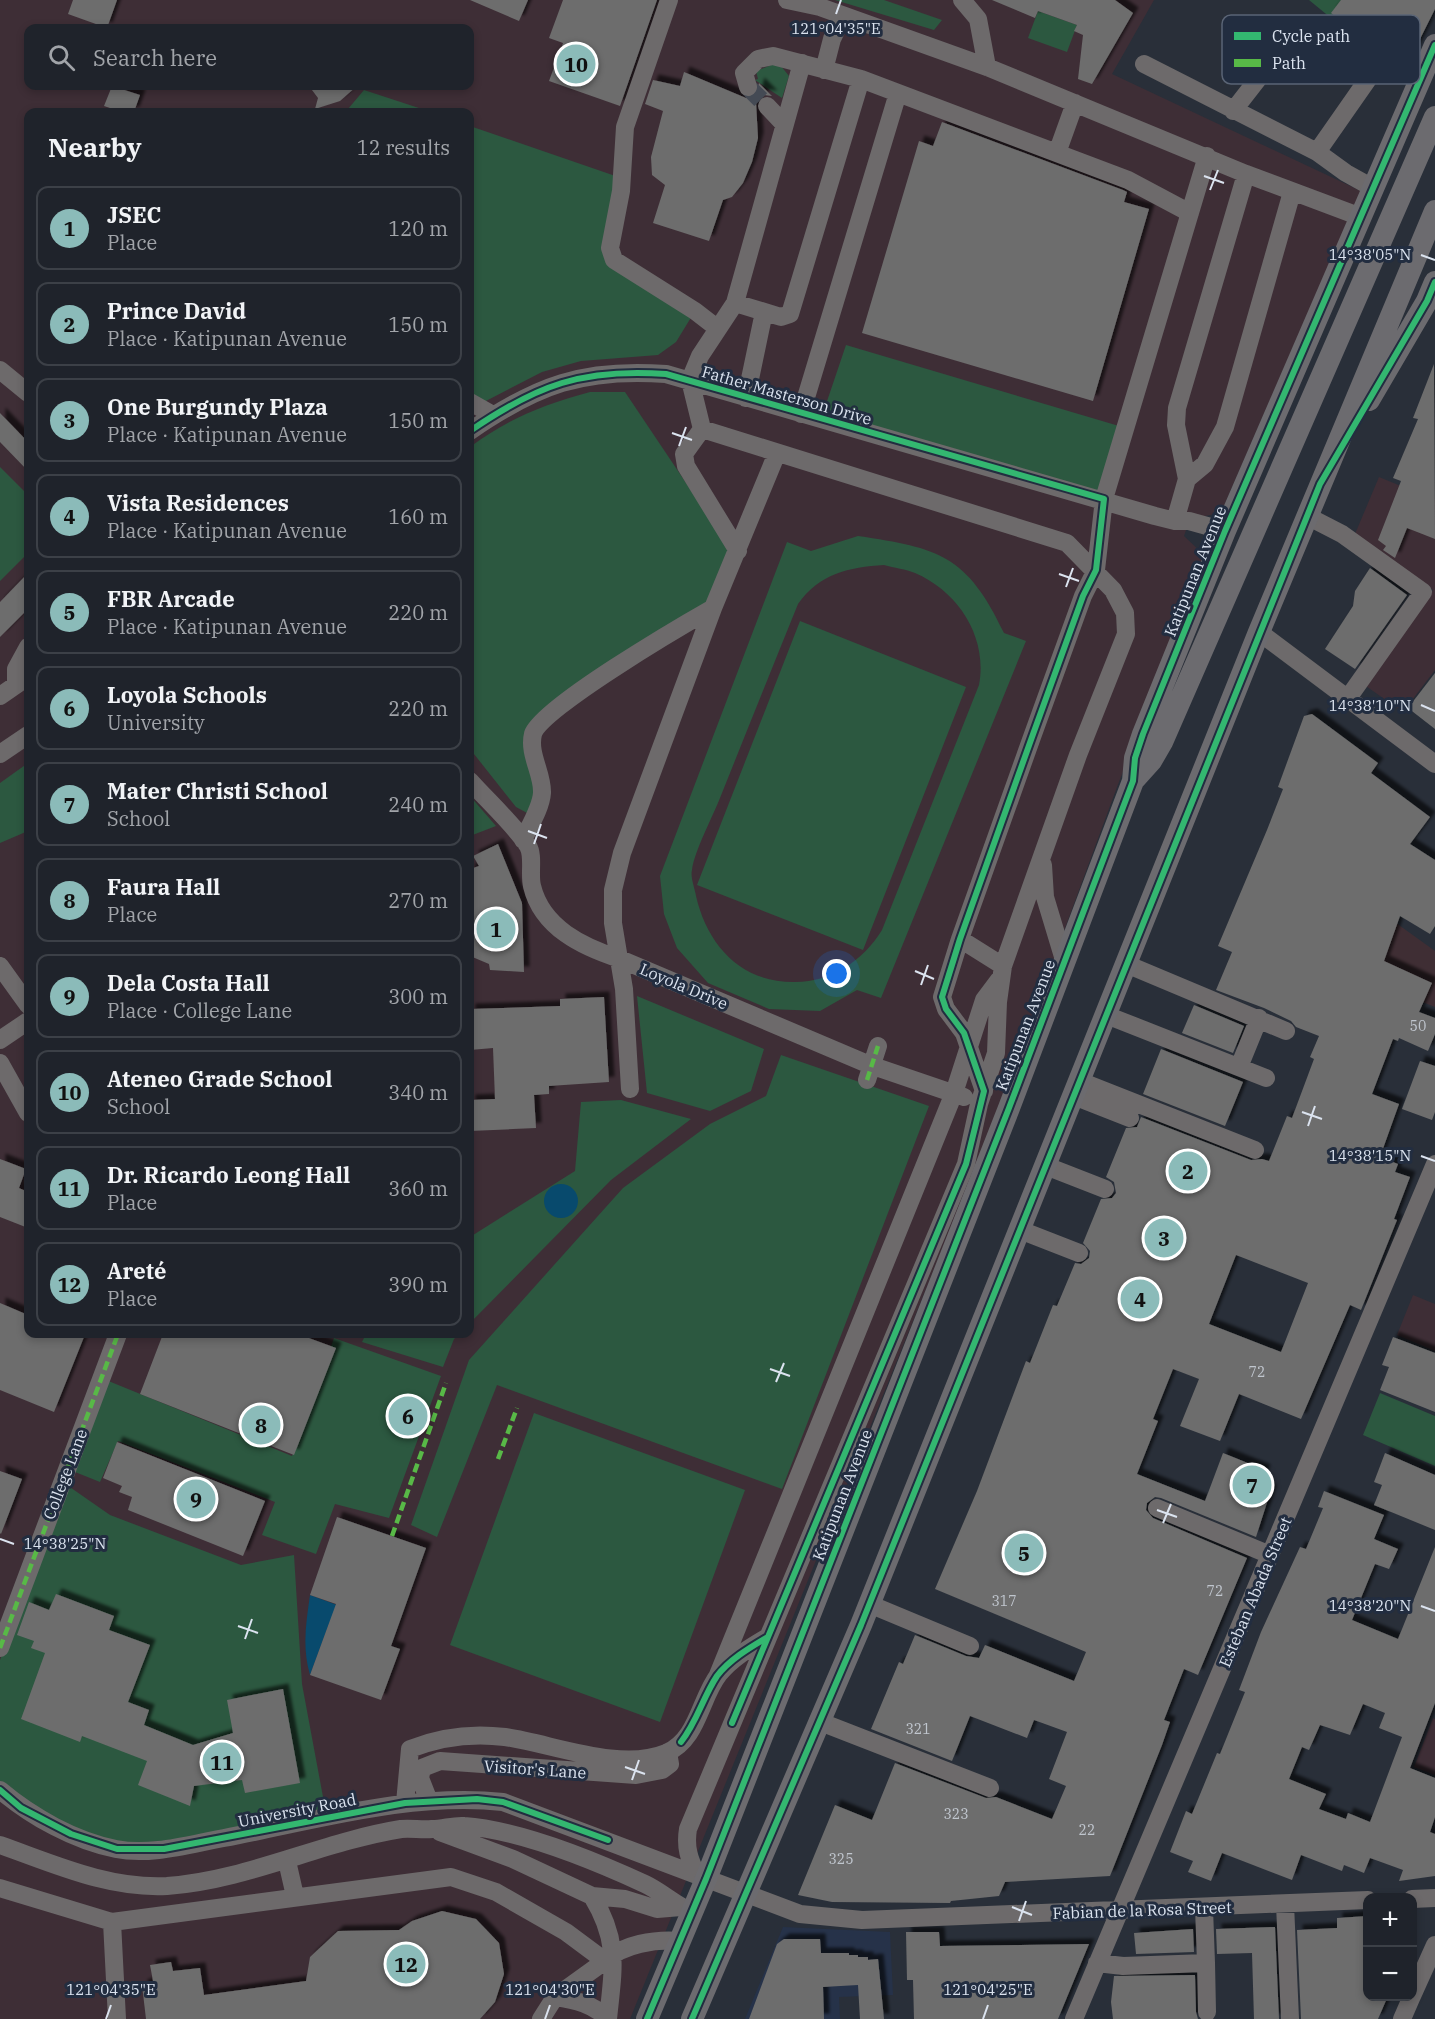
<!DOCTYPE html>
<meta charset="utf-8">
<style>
body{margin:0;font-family:"IBM Plex Serif",serif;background:#2c2f37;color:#f1f3f6}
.controls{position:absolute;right:18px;bottom:18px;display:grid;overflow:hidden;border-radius:12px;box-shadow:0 3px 9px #0003}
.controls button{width:54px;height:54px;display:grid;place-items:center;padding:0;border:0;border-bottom:2px solid #3c4047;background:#1f232b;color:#f1f3f6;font:30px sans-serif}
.you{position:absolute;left:837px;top:974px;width:21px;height:21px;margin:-15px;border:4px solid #fff;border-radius:50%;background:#1a73e8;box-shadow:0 0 0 9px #1a73e833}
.badge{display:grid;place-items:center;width:39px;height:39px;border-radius:50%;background:#8bbbb9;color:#111;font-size:20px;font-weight:700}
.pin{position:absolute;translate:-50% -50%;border:3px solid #fff;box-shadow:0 2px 6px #0006}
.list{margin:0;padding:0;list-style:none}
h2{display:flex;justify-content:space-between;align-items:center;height:78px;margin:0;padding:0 24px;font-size:26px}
h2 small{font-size:20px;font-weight:400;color:#a1a4a9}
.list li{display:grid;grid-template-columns:39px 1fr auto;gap:18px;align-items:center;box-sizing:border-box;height:84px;margin:0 12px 12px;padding:0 12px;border:2px solid #3c4047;border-radius:12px}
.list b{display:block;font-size:22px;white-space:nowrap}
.list p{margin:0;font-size:20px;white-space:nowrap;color:#a1a4a9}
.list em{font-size:20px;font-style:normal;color:#a1a4a9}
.icon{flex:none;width:33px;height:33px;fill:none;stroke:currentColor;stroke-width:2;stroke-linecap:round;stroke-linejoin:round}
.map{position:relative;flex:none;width:1435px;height:2019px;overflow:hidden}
.search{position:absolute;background:#1f232b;box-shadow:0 3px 9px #0003;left:24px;top:24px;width:450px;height:66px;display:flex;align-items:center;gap:15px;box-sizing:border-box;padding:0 21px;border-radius:12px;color:#a1a4a9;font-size:22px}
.panel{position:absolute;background:#1f232b;box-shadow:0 3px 9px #0003;left:24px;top:108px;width:450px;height:1230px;border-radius:12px}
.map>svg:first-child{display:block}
</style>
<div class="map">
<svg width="1435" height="2019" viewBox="0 0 1435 2019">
<defs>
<filter id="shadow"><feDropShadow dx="5.5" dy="-5.5" stdDeviation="1.5" flood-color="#0009"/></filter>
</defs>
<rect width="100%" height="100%" fill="#292f39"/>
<path fill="#263249" d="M783 1927 890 1932 893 1995 839 1997 840 2019H745Z"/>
<path fill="#3f2e34" d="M1378 910 1435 951V1007L1353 974Z"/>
<path fill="#3e2e36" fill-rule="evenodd" d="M0 0H1154L1112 74 1361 191 1223 508 1215 514 1190 519 1184 536 1202 553 1206 560 1117 787 991 1129 630 2019H0ZM28 28H470V86H28ZM28 112H470V1334H28Z
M1379 477 1435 500V670L1403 712 1363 684 1433 590 1355 534Z
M1413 1295 1435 1304V1351L1397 1335Z
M1433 1718 1435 1719V1775L1414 1767Z"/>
<path fill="#2c5840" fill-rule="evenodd" d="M835 0H884L942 20 934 30Z
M1309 0H1376L1348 32Z
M1038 11 1077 25 1067 52 1028 38Z
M774 64 781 66 789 76 782 98 755 80 758 79 756 71Z
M364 90 431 112H329L348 109Z
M470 126 627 180 611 248 695 311 676 342 658 355 581 361 542 372 484 402 470 394Z
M846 345 1119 426 1101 495 822 416Z
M590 392H625L729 547 707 607 534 724 535 792 529 814 516 807 470 749V447C509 418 543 405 590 392Z
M0 467 28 495V553L0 581Z
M858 536C939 548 967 555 1004 633L1026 641 881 998 857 990 820 1011 769 1009 708 983 677 948 664 914 660 876 787 542 811 551ZM884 565C894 568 906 569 915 573 959 592 988 638 979 685L882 930C863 961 830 983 793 982 740 982 707 944 696 896 695 889 690 877 692 870 694 852 713 816 720 798 746 733 772 668 798 604 819 574 849 567 884 565Z
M800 621 966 687 863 950 697 885Z
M28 763V831L0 843V783Z
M470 796 496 826 470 836Z
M637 996 764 1049 751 1091 710 1111 647 1093Z
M781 1055 929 1106 782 1489 497 1385 437 1537 411 1525 469 1360 623 1188 710 1124 766 1096Z
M621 1100 691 1119 611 1180 470 1323V1237L575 1171 581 1102Z
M366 1334H459L454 1339 443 1367 362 1342Z
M334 1338 441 1376 389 1518 335 1504 316 1554 262 1535 275 1502 118 1441 100 1482 70 1470 106 1380 292 1456Z
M1380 1393 1435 1416V1466L1363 1435Z
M534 1413 745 1490 660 1722 450 1645Z
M64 1483 110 1515 241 1565 294 1555 302 1684 326 1813 208 1837 117 1845 0 1798V1660Z"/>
<path fill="#084a6d" d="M544 1201a17 17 0 1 1 34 0a17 17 0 1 1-34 0Z
M310 1595 356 1612 329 1624 310 1675C302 1647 306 1623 310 1595Z"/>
<path fill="#6d6d6d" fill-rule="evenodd" filter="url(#shadow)" d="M73 0H117L107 28 68 14Z
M470 0H528L519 21Z
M563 0H657L620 106 549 81 563 43 549 38Z
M992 0H1115L1133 13 1092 84 1078 79 1083 35 1074 31 1077 25 1038 11 1035 18Z
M1341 0H1435V9L1405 69 1347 21 1345 24 1331 13Z
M684 72 746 98 756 94 759 83 772 96 764 95 756 102 758 138 752 162 743 183 732 197 723 200 709 241 653 223 665 185 652 175 651 157 663 111 645 104 653 80 680 86Z
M112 86 140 95 134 112H122L104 106Z
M309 86H357L340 101 315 109 318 98Z
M942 122 1123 190 1127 192 1124 202 1149 209 1093 401 862 333 919 141 933 146Z
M1434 364 1435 539 1407 528 1395 558 1383 550 1386 546 1378 540 1401 481 1393 478 1418 419 1413 418Z
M0 413 28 442V471L0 442Z
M1370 568 1407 595 1355 669 1325 649 1353 606 1355 591Z
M28 573V609L0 637V602Z
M1435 673V729L1408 708Z
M1312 714 1378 763 1371 773 1430 817 1410 844 1435 860V926L1430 934 1400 916 1384 961 1432 983 1419 1012 1435 1018V1034L1428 1051 1399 1038 1398 1041 1393 1039 1372 1094 1399 1104 1380 1157 1398 1164 1395 1172 1410 1177 1394 1219 1397 1220 1361 1310 1350 1305 1301 1419 1239 1394 1220 1441 1180 1426 1199 1379 1173 1369 1153 1419 1158 1421 1137 1474 1205 1501 1223 1453 1265 1470 1259 1485 1271 1490 1256 1537 1161 1498 1155 1497 1147 1503 1146 1510 1153 1518 1247 1558 1198 1675 1184 1669 1164 1720 1170 1722 1162 1745 1110 1876 1005 1882 999 1896 951 1901 950 1903 832 1902 798 1895 835 1805 872 1820 895 1763 986 1798 996 1797 1052 1819 1066 1786 1049 1779 1067 1732 1034 1720 1027 1738 970 1716 952 1761 871 1729 899 1662 903 1664 915 1635 966 1656 979 1658 985 1645 1074 1681 1086 1652 935 1589 977 1491 1026 1361 1030 1363 1053 1305 1057 1306 1075 1263 1081 1264 1089 1258 1090 1251 1083 1243 1101 1199 1112 1198 1116 1193 1114 1182 1106 1177 1126 1128 1137 1127 1141 1117 1251 1160 1262 1159 1269 1161 1287 1116 1292 1118 1314 1059 1310 1057 1319 1036 1296 1027 1291 1021 1264 1008 1216 990 1232 952 1218 946 1267 830 1283 789 1278 787 1304 716ZM1236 1255 1308 1283 1281 1352 1209 1324Z
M498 844 522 903 524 972 490 970 489 964 470 956V901L474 898 470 886V869L479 866 473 856Z
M604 997 609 1082 549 1086V1094L534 1095 536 1128 470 1131V1100L495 1099 493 1048 470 1050V1009L560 1006V999Z
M1194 1005 1244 1026 1233 1053 1182 1033Z
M1161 1049 1243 1082 1225 1126 1143 1094Z
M1420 1061 1435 1066V1112L1432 1120 1402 1109Z
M0 1159 26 1169 19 1188 28 1192V1228L0 1217Z
M0 1303 28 1315V1334H76L84 1337 54 1412 0 1390Z
M163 1334H298L336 1348 294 1455 140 1394Z
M1393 1337 1435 1353V1412L1380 1390 1389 1367 1382 1365Z
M117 1442 265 1501 243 1556 128 1510 132 1497 119 1492 122 1486 103 1478Z
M1385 1453 1435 1475V1530L1374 1505 1382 1485 1374 1482Z
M0 1471 22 1479 1 1534 0 1533Z
M1324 1491 1384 1515 1374 1539 1398 1549 1389 1569 1375 1564 1352 1620 1398 1639 1435 1547V1703L1410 1768 1435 1778V1817L1430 1832 1435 1834V1876L1399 1881 1403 1870 1370 1858 1364 1873 1344 1865 1342 1871 1301 1855 1292 1880 1222 1853 1211 1881 1188 1872 1193 1861 1170 1852 1186 1811 1192 1814 1217 1753 1220 1754 1245 1692 1239 1690 1261 1632 1300 1547 1306 1549 1323 1508 1318 1507ZM1363 1704 1385 1713 1379 1728 1402 1737 1370 1822 1348 1813 1346 1819 1319 1809 1326 1794 1289 1779 1302 1747 1309 1750 1320 1725 1350 1735Z
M337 1517 426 1548 391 1646 400 1649 381 1700 310 1675 336 1604 310 1595Z
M56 1594 114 1616 109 1630 150 1645 128 1702 149 1710 144 1725 193 1745 233 1733 227 1700 283 1689 300 1783 245 1793 242 1780 194 1786 190 1806 138 1785 147 1761 82 1736 80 1742 21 1719 45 1653 31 1648 34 1641 17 1635 29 1602 49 1610Z
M442 1911 476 1919 499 1943 504 1974 495 2002 480 2019H146L142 1985 153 1981 150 1965 171 1962 173 1971 200 1968 204 1995 306 1981 310 1957 338 1931 399 1930 412 1921Z
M1368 1916V1996H1388L1378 2019H1301L1297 1930 1337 1928V1918Z
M1275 1927 1279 2019H1254L1252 1953 1217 1954 1216 1929Z
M1193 1929 1194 1952 1136 1954 1134 1933Z
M906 1932H939L940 1946 1089 1944 1058 2019H914L913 1980H907Z
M784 1939H820L821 1953H849V1955H858V1957H868V1960L878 1959 884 2019H860L858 1985 823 1987 824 2019H749L777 1944Z
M1195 1975 1196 2012 1198 2019H1113L1111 2002 1114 1976Z"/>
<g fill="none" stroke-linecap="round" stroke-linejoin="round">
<path stroke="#444a54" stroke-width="18" stroke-dasharray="18 9" stroke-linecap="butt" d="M748 87 767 106"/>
<path stroke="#6d6a6b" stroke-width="18" d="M669 0 625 127 621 191 610 248 614 260 695 311 717 328
M787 0 820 7 987 67 1246 174 1361 217
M962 0 978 19 987 67
M1144 64 1317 152 1346 173 1373 188
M824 70 832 39 843 16
M748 87 744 73 758 59 773 56 861 79 1128 180 1190 213
M767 106 784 124
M1233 111 1300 25
M1317 152 1368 79
M1057 153 1075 103
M735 303 781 317 790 314 861 79
M0 370 28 393
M746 398 764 312
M470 402 493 415
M801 414 898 93
M470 431C537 385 583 368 666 374L1155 516 1175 521H1189L1225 531
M1187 479 1205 464 1225 427 1292 192
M1307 516 1342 534 1423 592 1348 698
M1175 521 1187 479 1176 425 1177 408 1246 174
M738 551 686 466 684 454 702 429 690 380 700 356 735 303 802 63
M1259 632 1435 764
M16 685V669L28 647
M0 696 26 678
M0 754 28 735
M470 781C486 799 516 827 528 846 534 856 529 874 532 886 542 928 583 947 620 959L870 1065 964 1097
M523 840C529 827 541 808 542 793 543 774 528 754 533 734 541 708 683 625 713 608
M1043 865 1045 897 1064 960
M960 939 1003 966
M1126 964 1286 1031
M0 966 28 1005
M1106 1015 1266 1078
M0 1040 28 1021
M0 1063 28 1113
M1239 1067 1259 1018
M867 1080 878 1046
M1080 1081 1255 1150
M630 1089 624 989 613 923V890L622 853 713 608 777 453
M984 1091 964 1033 946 1009 942 997 960 939 1032 737 1083 596 1096 570 1104 499 1207 156
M1074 1096 1130 1118
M1046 1166 1105 1189
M1020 1230 1079 1253
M1157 1508 1270 1555
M869 1604 970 1646
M0 1648 118 1334
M718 1675 954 1093 984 1000 999 980
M818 1721 990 1788
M0 1790C32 1817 75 1841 116 1849 151 1856 190 1844 224 1838 314 1821 411 1792 503 1802L800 1914 862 1920 1368 1900
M429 1801 420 1778 422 1768 440 1761 636 1775 662 1770 670 1764 668 1752
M405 1803 410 1749C440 1737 473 1733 505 1737 553 1744 620 1772 666 1753 698 1740 700 1698 719 1674 731 1659 749 1648 766 1638
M440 1832 513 1859 592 1896 625 1899 657 1909 681 1907
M0 1845C54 1864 108 1889 167 1886 248 1880 321 1842 401 1829 411 1828 422 1830 432 1829 443 1829 454 1825 464 1826 519 1830 595 1861 645 1884 662 1892 675 1905 692 1912
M287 1861 295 1896
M697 1875C689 1859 685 1847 688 1829L966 1164 979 1104 996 1053 998 1002 1003 966 1078 755 1126 634 1125 613 1113 590 1067 543 702 429
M0 1888 112 1922 451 1877 496 1892 566 1932 605 1961C623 1944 655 1939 680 1941
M592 1896C620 1942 613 1969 608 2019
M1412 1899 1435 1898
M1285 1904 1290 2019
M1204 1908 1206 1963
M112 1922 117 2019
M1097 1963 1123 1966 1206 1963 1207 2012
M1412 1996 1435 1945
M555 1997C576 2000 593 2004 608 2019
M541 2019 555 1997 605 1961
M1074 2019 1435 1164
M1402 2019 1412 1996"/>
<path stroke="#6c6b6f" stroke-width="22" d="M1369 400 1427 301 1435 282
M1133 781 1151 761 1162 742 1435 117
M647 2019 706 1879 1009 1108 1133 781 1135 758 1143 734 1225 531 1435 45
M692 2019 861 1625 1259 632 1435 211"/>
<path stroke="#58b947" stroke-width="4.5" stroke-dasharray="9 4.5" stroke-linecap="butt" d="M867 1080 878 1046
M498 1459 517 1408
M392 1536 446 1383
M0 1648 118 1334"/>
<defs>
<path id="cycleway" d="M470 431C537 385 583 368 666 374L1104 499 1096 570 1083 596 1032 737 960 939 942 997 946 1009 964 1033 984 1091 966 1164 732 1723
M681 1742C697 1722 703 1697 717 1676 729 1660 749 1648 766 1638
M0 1790 21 1808 71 1834 117 1849H164L405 1803 477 1799 503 1802 608 1840
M647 2019 706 1879 1009 1108 1133 781 1135 758 1143 734 1225 531 1435 45
M692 2019 861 1625 1320 484 1427 301 1435 282"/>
</defs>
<use href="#cycleway" stroke="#222d40" stroke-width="10"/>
<use href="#cycleway" stroke="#33b770" stroke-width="6"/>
</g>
<path fill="none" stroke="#dbe3ef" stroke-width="2" d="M836 14 841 0M1204 176 1224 183M1210 190 1218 170M1421 255 1435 260M672 433 692 440M679 446 686 427M1059 574 1079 581M1066 587 1073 568M1421 705 1435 711M528 831 547 838M534 844 541 824M915 971 934 979M921 985 928 965M1302 1112 1322 1119M1308 1126 1315 1106M1421 1156 1435 1161M770 1369 790 1376M776 1382 784 1363M1157 1510 1177 1517M1163 1523 1171 1504M0 1539 14 1544M1421 1606 1435 1611M238 1626 258 1633M245 1639 252 1619M625 1767 645 1774M632 1780 639 1760M1012 1907 1032 1915M1019 1921 1026 1901M106 2019 111 2005M545 2019 550 2005M983 2019 988 2005"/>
<g text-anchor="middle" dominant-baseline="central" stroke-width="6" stroke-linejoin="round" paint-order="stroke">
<g font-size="14" fill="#c0c6ce">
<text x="1418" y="1026">50</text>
<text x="1257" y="1372">72</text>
<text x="1215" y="1591">72</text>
<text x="1004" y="1601">317</text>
<text x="918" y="1729">321</text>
<text x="956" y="1814">323</text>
<text x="1087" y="1830">22</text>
<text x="841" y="1859">325</text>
</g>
<g font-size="16" fill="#dbe3ef" stroke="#222d40">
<text transform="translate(787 395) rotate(16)">Father Masterson Drive</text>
<text transform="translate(1195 571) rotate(-68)">Katipunan Avenue</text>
<text transform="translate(684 986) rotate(23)">Loyola Drive</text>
<text transform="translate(1025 1025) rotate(-69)">Katipunan Avenue</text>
<text transform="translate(65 1474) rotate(-69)">College Lane</text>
<text transform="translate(842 1495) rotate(-69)">Katipunan Avenue</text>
<text transform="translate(1255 1592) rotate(-67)">Esteban Abada Street</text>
<text transform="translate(535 1769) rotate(4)">Visitor's Lane</text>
<text transform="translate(297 1810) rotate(-11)">University Road</text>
<text transform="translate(1142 1910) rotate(-2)">Fabian de la Rosa Street</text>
</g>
</g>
<rect x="1222" y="15" width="198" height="69" rx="9" fill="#222d40" stroke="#5a6475" stroke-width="1.5"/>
<rect x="1234" y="32" width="27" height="8" fill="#33b770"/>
<rect x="1234" y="59" width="27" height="8" fill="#58b947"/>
<g font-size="16" fill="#dbe3ef">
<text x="1272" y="42">Cycle path</text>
<text x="1272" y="69">Path</text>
</g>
<g font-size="15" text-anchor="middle" fill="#dbe3ef" stroke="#222d40" stroke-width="6" stroke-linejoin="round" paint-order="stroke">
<text x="836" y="34">121°04'35"E</text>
<text x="1370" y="260">14°38'05"N</text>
<text x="1370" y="711">14°38'10"N</text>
<text x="1370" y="1161">14°38'15"N</text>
<text x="65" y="1549">14°38'25"N</text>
<text x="1370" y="1611">14°38'20"N</text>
<text x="111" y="1995">121°04'35"E</text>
<text x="550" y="1995">121°04'30"E</text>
<text x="988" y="1995">121°04'25"E</text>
</g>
</svg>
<div class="controls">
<button>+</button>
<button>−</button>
</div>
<div class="you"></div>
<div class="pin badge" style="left:496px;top:929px">1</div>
<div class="pin badge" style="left:1188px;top:1171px">2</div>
<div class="pin badge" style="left:1164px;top:1238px">3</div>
<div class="pin badge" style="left:1140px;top:1299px">4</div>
<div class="pin badge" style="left:1024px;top:1553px">5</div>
<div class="pin badge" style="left:408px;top:1416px">6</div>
<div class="pin badge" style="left:1252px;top:1485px">7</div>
<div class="pin badge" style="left:261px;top:1425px">8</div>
<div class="pin badge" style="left:196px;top:1499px">9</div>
<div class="pin badge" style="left:576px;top:64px">10</div>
<div class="pin badge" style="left:222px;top:1762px">11</div>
<div class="pin badge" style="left:406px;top:1964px">12</div>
<div class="search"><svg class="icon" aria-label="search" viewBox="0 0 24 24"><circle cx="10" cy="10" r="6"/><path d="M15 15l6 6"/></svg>Search here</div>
<section class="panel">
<h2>Nearby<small>12 results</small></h2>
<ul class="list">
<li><span class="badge">1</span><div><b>JSEC</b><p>Place</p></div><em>120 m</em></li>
<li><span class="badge">2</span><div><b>Prince David</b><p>Place · Katipunan Avenue</p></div><em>150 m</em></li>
<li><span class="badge">3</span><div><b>One Burgundy Plaza</b><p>Place · Katipunan Avenue</p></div><em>150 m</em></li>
<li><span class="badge">4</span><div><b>Vista Residences</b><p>Place · Katipunan Avenue</p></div><em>160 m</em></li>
<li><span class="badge">5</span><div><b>FBR Arcade</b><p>Place · Katipunan Avenue</p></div><em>220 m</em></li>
<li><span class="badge">6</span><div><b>Loyola Schools</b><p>University</p></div><em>220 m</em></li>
<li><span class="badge">7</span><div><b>Mater Christi School</b><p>School</p></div><em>240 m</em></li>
<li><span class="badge">8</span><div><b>Faura Hall</b><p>Place</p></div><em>270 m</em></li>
<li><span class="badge">9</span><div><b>Dela Costa Hall</b><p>Place · College Lane</p></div><em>300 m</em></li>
<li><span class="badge">10</span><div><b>Ateneo Grade School</b><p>School</p></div><em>340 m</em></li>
<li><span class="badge">11</span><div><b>Dr. Ricardo Leong Hall</b><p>Place</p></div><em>360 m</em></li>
<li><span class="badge">12</span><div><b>Areté</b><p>Place</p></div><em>390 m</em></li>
</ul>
</section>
</div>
